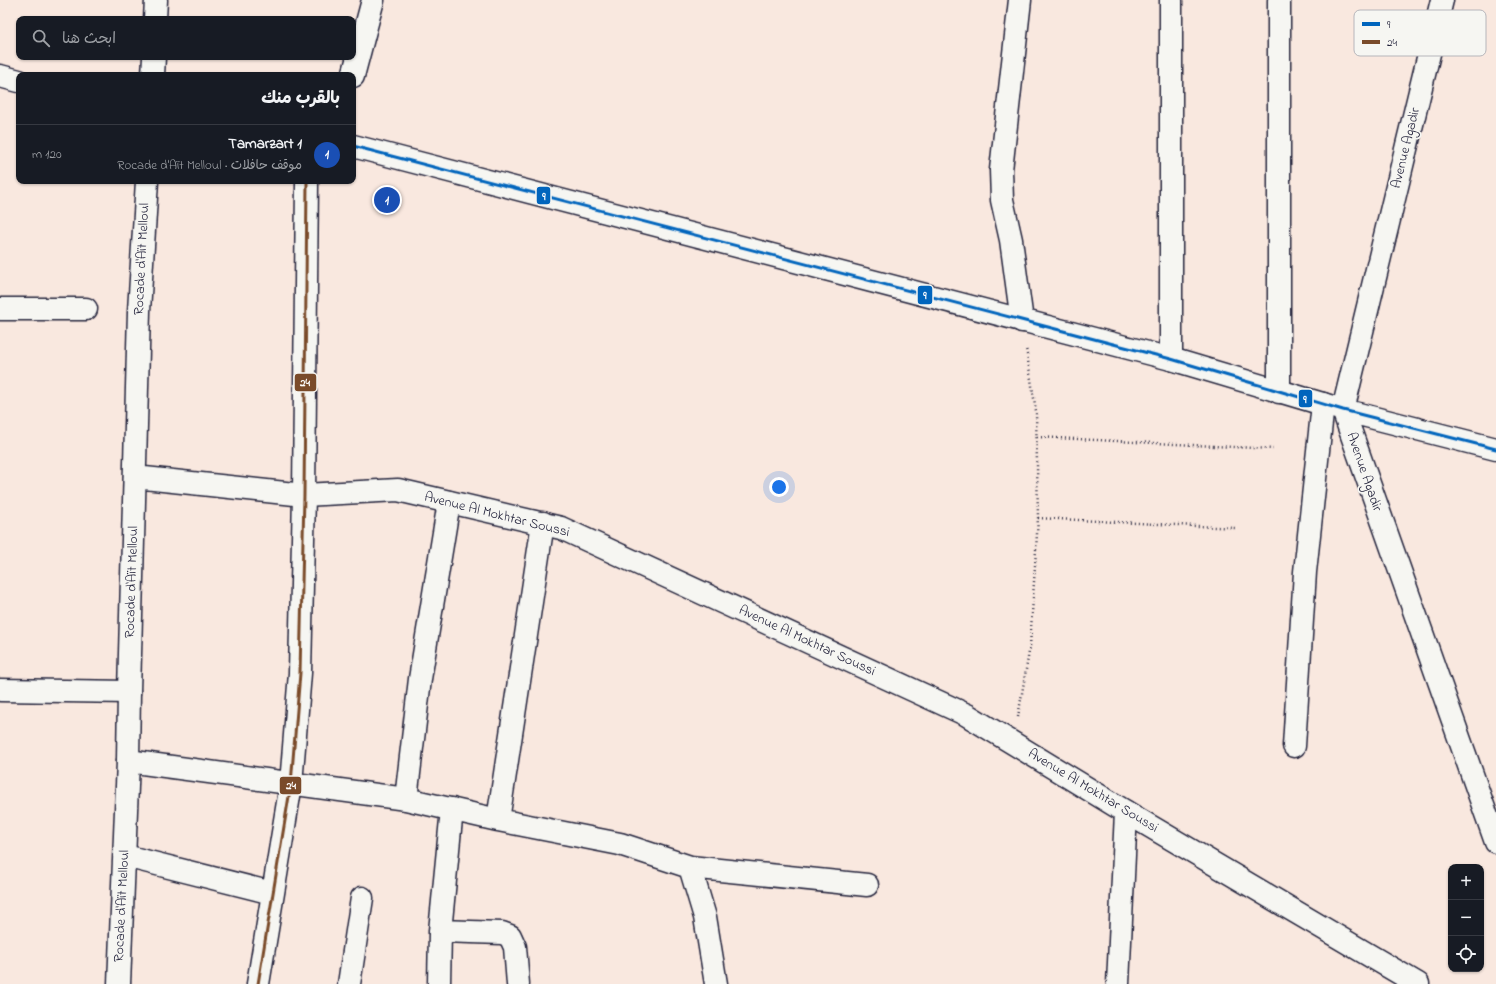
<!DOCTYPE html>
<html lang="ar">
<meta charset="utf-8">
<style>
body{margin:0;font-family:"Indie Flower","Playpen Sans Arabic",sans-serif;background:#20242c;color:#f1f3f6;direction:rtl}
.controls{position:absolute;right:12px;bottom:12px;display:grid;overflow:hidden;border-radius:8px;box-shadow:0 1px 3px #0004}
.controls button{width:36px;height:36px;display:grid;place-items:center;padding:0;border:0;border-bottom:1px solid #363941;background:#171b24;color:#f1f3f6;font:20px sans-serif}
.you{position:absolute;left:779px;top:487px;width:14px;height:14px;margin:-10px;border:3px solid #fff;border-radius:50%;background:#1a73e8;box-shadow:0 0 0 6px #1a73e833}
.badge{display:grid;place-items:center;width:26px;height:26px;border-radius:50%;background:#c8321e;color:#fff;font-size:13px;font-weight:700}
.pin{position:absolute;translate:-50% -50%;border:2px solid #fff;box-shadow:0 1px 4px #0006}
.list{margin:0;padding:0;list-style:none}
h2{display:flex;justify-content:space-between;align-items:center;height:52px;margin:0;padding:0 16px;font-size:17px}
h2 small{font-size:13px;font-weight:400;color:#9ea1a6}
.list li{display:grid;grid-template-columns:26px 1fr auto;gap:12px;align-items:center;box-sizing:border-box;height:60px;padding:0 16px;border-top:1px solid #363941}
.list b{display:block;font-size:15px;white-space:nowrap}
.list p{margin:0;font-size:13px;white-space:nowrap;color:#9ea1a6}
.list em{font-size:13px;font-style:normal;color:#9ea1a6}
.icon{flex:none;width:22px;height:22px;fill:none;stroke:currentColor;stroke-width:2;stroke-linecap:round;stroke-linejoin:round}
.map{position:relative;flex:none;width:1496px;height:984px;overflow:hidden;direction:ltr}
.search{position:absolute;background:#171b24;box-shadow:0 1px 3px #0004;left:16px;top:16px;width:340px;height:44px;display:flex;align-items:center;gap:10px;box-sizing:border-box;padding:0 14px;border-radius:8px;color:#9ea1a6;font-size:15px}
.panel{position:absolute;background:#171b24;box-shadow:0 1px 3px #0004;left:16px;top:72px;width:340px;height:112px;border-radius:8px;direction:rtl}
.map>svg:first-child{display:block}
</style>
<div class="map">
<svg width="1496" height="984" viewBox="0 0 1496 984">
<rect width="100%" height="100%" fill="#f9e8df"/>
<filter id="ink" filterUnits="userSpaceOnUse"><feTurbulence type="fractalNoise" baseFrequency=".025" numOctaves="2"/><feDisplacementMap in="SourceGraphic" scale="8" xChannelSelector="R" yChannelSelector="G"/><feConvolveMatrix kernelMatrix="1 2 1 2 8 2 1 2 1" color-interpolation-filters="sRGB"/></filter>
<g filter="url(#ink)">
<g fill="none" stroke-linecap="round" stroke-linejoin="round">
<defs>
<path id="minor" d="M1020 0 1001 170 1002 200 1011 240 1022 321
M1171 0V359
M1279 0V392
M0 76 19 81
M353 76 373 0
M0 309H86
M0 690 129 692
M1294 746 1305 572 1323 404
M128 761 406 799 498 820 620 844 690 867 867 885
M406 799 420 679 449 502
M498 820 543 523
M125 856 272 893
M690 867 705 917 716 984
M440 931 502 933 510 936 515 947 518 984
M258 984 291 784 300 673 304 495 307 181
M349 984 362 898
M439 984 440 931 452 809
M1118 984 1126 812"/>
<path id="tertiary" d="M1442 0 1343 410 1496 842
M155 19 156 0
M153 75 154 57
M353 146 1171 359 1343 410 1496 449
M135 477 304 495 398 490 561 528 967 715 1126 812 1418 984
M119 984 128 761 129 692 139 311 147 181"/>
</defs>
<use href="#minor" stroke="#22223b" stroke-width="25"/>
<use href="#tertiary" stroke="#22223b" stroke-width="25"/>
<path stroke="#22223b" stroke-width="2.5" stroke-dasharray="1 3" stroke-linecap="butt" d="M1037 437 1273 449
M1038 518 1236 528
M1018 717 1030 646 1038 518 1036 411 1026 348"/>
<use href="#minor" stroke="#f6f6f2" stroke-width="22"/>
<use href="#tertiary" stroke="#f6f6f2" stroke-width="22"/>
<defs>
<path id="bus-1" d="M353 146 1171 359 1343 410 1496 449"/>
<path id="bus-2" d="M258 984 291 784 300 673 304 495 307 181"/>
</defs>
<use href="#bus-1" stroke="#f6f6f2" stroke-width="6"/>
<use href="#bus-2" stroke="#f6f6f2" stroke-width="6"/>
<use href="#bus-1" stroke="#0065bd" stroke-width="3"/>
<use href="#bus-2" stroke="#7a4b2a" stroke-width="3"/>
</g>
</g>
<g text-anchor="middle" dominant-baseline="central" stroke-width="3.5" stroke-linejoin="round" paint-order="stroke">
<g font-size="14" fill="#22223b" stroke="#f6f6f2">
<text transform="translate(1406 148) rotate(-76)">Avenue Agadir</text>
<text transform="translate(142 259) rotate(-87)">Rocade d'Aït Melloul</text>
<text transform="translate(1364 472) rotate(71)">Avenue Agadir</text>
<text transform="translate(497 515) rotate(14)">Avenue Al Mokhtar Soussi</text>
<text transform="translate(132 582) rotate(-88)">Rocade d'Aït Melloul</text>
<text transform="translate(807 641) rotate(25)">Avenue Al Mokhtar Soussi</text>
<text transform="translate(1093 791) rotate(31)">Avenue Al Mokhtar Soussi</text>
<text transform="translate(122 906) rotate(-87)">Rocade d'Aït Melloul</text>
</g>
</g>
<rect x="1354" y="10" width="132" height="46" rx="6" fill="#f6f6f2" stroke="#b6b6bb" stroke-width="1"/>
<rect x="1362" y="22" width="18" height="4" fill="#0065bd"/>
<rect x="1362" y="40" width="18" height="4" fill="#7a4b2a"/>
<g font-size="11" fill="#22223b">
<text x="1387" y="28">9</text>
<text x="1387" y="46">24</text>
</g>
<g stroke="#f6f6f2" stroke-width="1.5">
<rect x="536" y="186" width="15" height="19" rx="4" fill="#0065bd"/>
<rect x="917" y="285" width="16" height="20" rx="4" fill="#0065bd"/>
<rect x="294" y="373" width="23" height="19" rx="4" fill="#7a4b2a"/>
<rect x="1298" y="389" width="15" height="19" rx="4" fill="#0065bd"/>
<rect x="279" y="776" width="23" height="19" rx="4" fill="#7a4b2a"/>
</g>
<g font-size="11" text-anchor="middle" font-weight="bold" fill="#fff">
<text x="544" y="200">9</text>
<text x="925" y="299">9</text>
<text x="305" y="386">24</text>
<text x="1305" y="403">9</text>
<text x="291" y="789">24</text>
</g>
</svg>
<div class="controls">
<button>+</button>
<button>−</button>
<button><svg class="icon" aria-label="locate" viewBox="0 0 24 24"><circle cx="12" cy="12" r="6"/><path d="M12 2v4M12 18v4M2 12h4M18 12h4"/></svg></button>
</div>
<div class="you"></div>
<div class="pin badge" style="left:387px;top:200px;background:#1a4fb4">1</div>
<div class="search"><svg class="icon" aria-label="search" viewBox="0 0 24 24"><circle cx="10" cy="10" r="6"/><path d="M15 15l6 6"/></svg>ابحث هنا</div>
<section class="panel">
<h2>بالقرب منك<small></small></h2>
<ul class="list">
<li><span class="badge" style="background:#1a4fb4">1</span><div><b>Tamarzart 1</b><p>موقف حافلات · Rocade d'Aït Melloul</p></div><em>120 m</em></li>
</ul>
</section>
</div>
